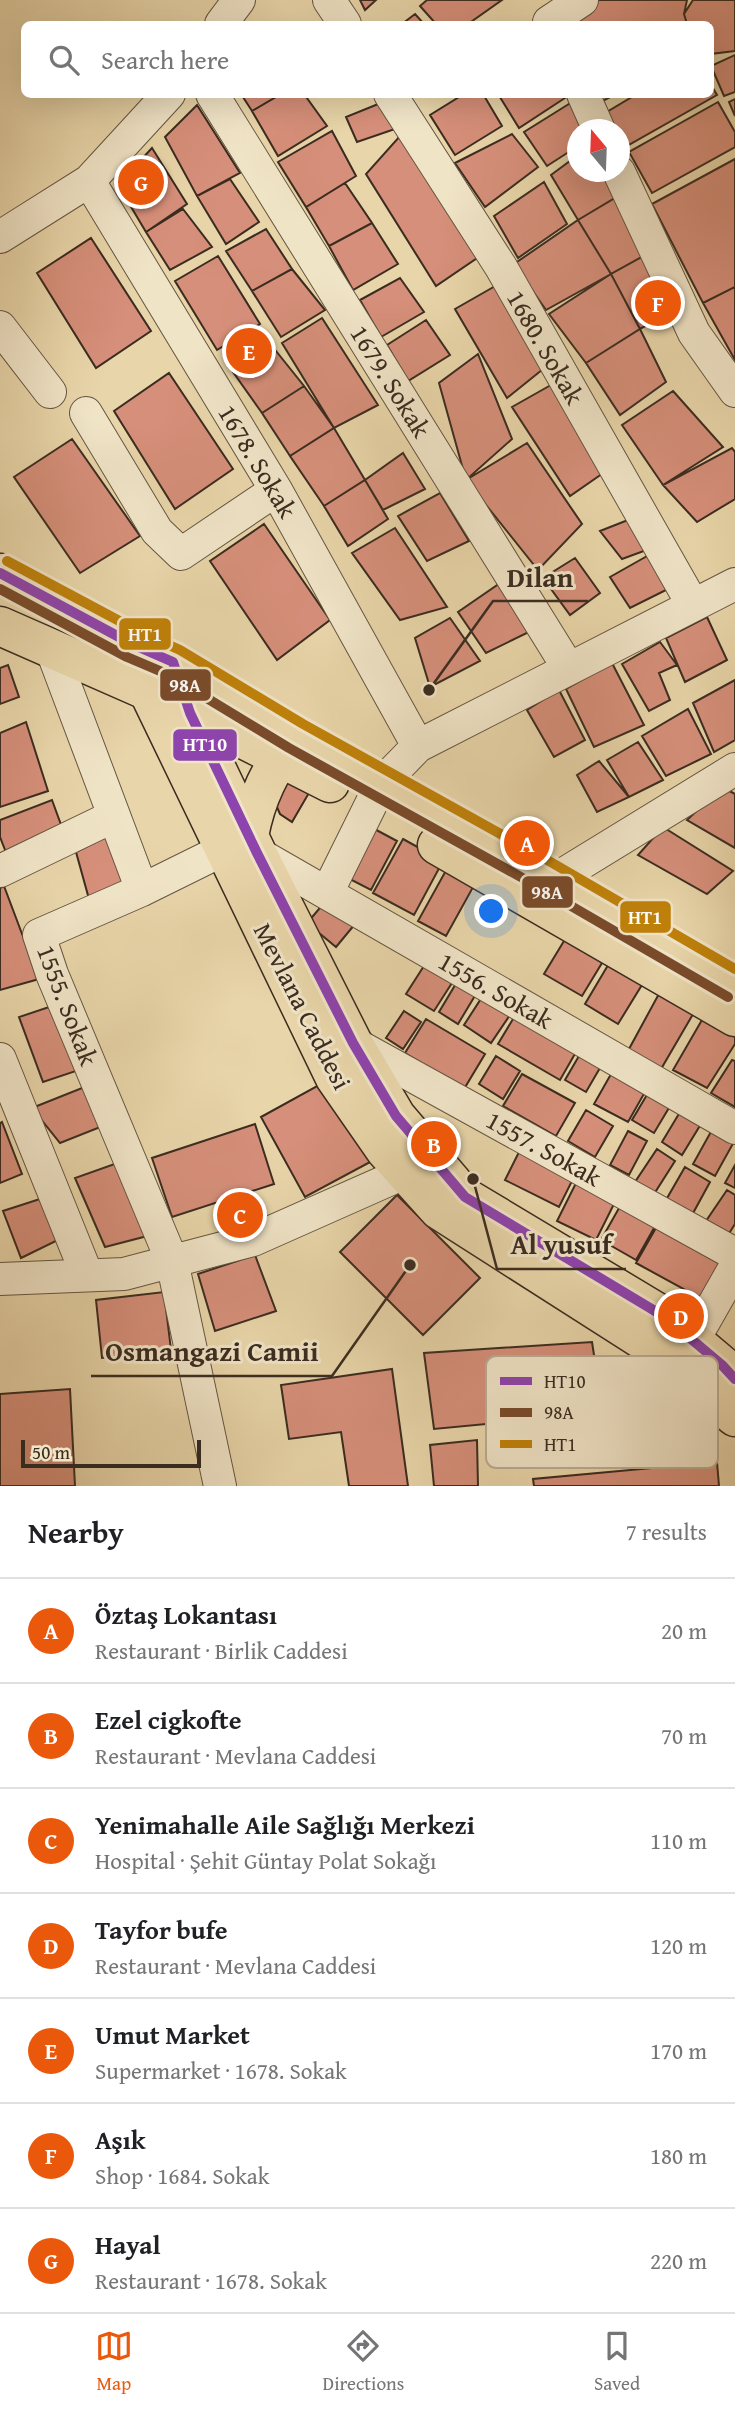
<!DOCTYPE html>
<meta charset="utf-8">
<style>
body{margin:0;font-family:"Gentium Book Plus",serif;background:#f2f2f2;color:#202124}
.compass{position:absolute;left:567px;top:119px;width:63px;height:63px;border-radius:50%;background:#fff;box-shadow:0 7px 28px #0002;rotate:341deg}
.scale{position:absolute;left:21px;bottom:18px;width:180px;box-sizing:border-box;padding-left:7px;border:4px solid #3b2c20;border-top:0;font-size:19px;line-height:24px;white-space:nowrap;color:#3b2c20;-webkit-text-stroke:5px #f0e4c7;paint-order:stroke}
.you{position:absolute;left:492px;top:912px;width:24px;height:24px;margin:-18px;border:5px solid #fff;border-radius:50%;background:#1a73e8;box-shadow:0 0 0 10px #1a73e833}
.badge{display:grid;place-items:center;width:46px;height:46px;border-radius:50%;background:#ea580c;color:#fff;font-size:23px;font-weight:700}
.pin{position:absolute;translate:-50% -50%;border:4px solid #fff;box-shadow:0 2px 7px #0006}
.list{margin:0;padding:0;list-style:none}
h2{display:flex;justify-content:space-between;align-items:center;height:91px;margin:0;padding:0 28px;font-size:30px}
h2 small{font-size:23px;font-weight:400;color:#757577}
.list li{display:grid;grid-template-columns:46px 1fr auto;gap:21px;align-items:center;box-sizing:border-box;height:105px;padding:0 28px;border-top:2px solid #e0e0e0}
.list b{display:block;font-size:26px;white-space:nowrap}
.list p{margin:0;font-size:23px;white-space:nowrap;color:#757577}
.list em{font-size:23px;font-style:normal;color:#757577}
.icon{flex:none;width:38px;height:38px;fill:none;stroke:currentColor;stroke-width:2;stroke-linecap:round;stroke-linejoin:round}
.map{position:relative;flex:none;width:735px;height:1486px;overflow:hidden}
.search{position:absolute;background:#fff;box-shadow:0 7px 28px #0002;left:21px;right:21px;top:21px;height:77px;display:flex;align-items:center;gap:18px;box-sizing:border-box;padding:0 24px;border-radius:10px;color:#757577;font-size:26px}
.sheet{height:826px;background:#fff}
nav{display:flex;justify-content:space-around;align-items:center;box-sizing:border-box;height:98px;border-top:2px solid #e0e0e0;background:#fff;font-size:19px;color:#757577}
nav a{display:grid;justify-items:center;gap:4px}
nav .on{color:#ea580c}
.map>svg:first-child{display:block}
</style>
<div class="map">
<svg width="735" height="1486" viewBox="0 0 735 1486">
<rect width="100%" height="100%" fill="#e8d5a9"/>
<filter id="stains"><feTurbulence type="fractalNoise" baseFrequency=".00286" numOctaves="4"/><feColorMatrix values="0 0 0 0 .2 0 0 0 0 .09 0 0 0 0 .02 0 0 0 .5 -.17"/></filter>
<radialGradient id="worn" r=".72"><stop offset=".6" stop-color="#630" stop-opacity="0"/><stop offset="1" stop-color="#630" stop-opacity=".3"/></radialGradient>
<path fill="#d68f7a" stroke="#3b2c20" stroke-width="2" d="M360 0H376L365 10Z
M427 0H502L468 24H436L420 6Z
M593 0H687L684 14 687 24H558Z
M693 0H735V51L710 54V24H687L684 14Z
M415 14 424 24H402Z
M735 55V92L724 96 711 66Z
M710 83 717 95 625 147 620 137V130H615L605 113 637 94H710Z
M241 94H281L252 111Z
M281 94H304L327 126 278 156 252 111Z
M464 94H483L502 126 455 155 430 115Z
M498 94H567L568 96 519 128Z
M592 94H616L597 104Z
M735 99V116L729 102Z
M383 102 398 128 357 142 346 117Z
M572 102 590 130H578V146L547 166 524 132Z
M718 102 735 132V147L652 193 629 152Z
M197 105 240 173 197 196 165 137Z
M332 131 356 176 306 207 278 162Z
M512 134 538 167 485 207 455 163Z
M400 136 489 250 436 286 366 174Z
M152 148 187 204 146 232 118 185Z
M578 155V172H606L618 196 578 220 551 175Z
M735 159V287L703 303 652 204Z
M230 179 259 222 226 244 197 196Z
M544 182 567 224 518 258 494 216Z
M345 183 372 223 329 246 306 207Z
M618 196 656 249 611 274 578 220Z
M183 209 212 247 170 270 146 232Z
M578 220 611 274 546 310 514 264Z
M372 223 398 264 353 290 329 246Z
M266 229 292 269 252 291 226 251Z
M91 238 151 331 96 368 37 273Z
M656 249 677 309 640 329 611 274Z
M218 256 260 324 217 350 175 281Z
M292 269 325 310 281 337 252 291Z
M611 274 640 329 586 363 549 314Z
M400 278 424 312 381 337 360 300Z
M497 285 548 365 507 398 455 309Z
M735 287V360L703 303Z
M322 318 378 405 334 428 282 343Z
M426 320 450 355 408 381 387 345Z
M640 329 666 382 620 415 586 363Z
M272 346 304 386 262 413 233 372Z
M478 354 512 439 466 480 439 383Z
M169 373 233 469 175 509 114 411Z
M558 381 609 469 570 496 512 407Z
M304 386 334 428 290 456 262 413Z
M673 391 723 447 663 485 622 425Z
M334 428 365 480 324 506 290 456Z
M72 439 140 536 80 573 14 477Z
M527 443 582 524 538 570 466 480Z
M732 448 735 452V499L697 522 663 485Z
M403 453 425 489 383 510 365 480Z
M365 480 388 519 348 546 324 506Z
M440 493 469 541 427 561 398 516Z
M633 518 652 548 622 559 600 531Z
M264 524 330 620 277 660 210 561Z
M395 528 447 607 400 620 352 553Z
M656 551 676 585 630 608 610 577Z
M575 558 600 593 570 615 543 578Z
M506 579 535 629 486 653 458 612Z
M707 617 727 660 685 682 666 638Z
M450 618 480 661 430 687 415 638Z
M660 642 677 665 659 673 670 700 649 711 622 664Z
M612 663 644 725 594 747 566 689Z
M8 665 19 697 0 704V668Z
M735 680V740L714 752 693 703Z
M559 690 585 740 554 757 527 710Z
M688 709 711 754 666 776 642 736Z
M26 722 48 791 0 807V733Z
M638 742 663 780 629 797 607 760Z
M599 761 629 797 597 812 577 775Z
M288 772 313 786 292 822 280 814 273 798Z
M722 787 735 794V848L687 820Z
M52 800 64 833 7 855 0 837V820Z
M367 825 397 841 371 890 340 874Z
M663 827 733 871 707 894 638 855Z
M115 832 133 876 89 899 76 852Z
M403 839 443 861 414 915 373 893Z
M449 865 477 880 446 936 418 921Z
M4 886 39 979 0 990V888Z
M325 902 360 918 336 947 307 923Z
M570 931 608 953 582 996 544 974Z
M614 955 648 975 618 1024 585 1004Z
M429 958 457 975 434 1011 406 994Z
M460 977 479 989 458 1024 439 1012Z
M661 990 696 1009 661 1069 629 1049Z
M486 991 514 1009 491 1043 464 1025Z
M55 1005 79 1070 43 1082 19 1017Z
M519 1009 580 1045 560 1080 498 1044Z
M404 1011 421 1022 403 1049 386 1038Z
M706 1013 735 1028V1044L707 1088 673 1070Z
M426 1019 485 1054 464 1089 405 1053Z
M583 1049 604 1061 586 1092 565 1080Z
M496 1056 520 1071 503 1099 479 1084Z
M732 1060 735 1061V1107L711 1093Z
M615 1067 649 1085 628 1122 594 1104Z
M522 1074 575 1103 556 1136 503 1106Z
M328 1080 372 1161 305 1197 261 1117Z
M92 1084 108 1124 60 1143 32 1108Z
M651 1088 673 1101 654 1133 632 1120Z
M683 1107 704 1119 682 1155 662 1142Z
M586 1110 613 1126 595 1157 568 1141Z
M2 1122 22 1174 0 1183V1123Z
M255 1124 274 1184 172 1217 152 1158Z
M713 1128 735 1140 715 1176 693 1164Z
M628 1131 647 1141 629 1175 610 1165Z
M521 1148 575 1175 559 1207 505 1180Z
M657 1149 675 1161 654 1194 635 1182Z
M123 1161 155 1234 105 1247 75 1178Z
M735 1165V1188L725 1183Z
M685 1167 710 1182 692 1215 666 1200Z
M578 1179 617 1198 596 1240 557 1221Z
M727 1190 735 1195V1224L728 1235 706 1221Z
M397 1195 480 1278 423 1335 340 1252Z
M46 1197 60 1239 21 1258 3 1211Z
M623 1201 658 1221 636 1260 601 1240Z
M661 1219 733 1259 709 1303 636 1263Z
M255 1255 276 1311 215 1331 198 1274Z
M164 1292 171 1350 102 1358 96 1300Z
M592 1342 603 1413 434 1429 424 1353Z
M392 1369 408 1486H349L341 1432 289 1439 281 1385Z
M70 1389 75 1486H0V1394Z
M477 1440 478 1486H434L430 1445Z
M717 1462 719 1486H534L533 1479Z"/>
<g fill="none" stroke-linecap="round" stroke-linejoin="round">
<defs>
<path id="minor" d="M329 0 345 24
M549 22 582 0
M221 24 239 0
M212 94 569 669
M390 94 501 267 693 605
M583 94 599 130
M619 172 694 333 735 391
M89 181 276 490 418 746
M0 237 89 181 169 94
M0 327 50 392
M86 413 157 531 181 554 276 490
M51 648 142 890
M257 853 735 1128
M0 871 114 816
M554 880 735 769
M327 893 381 784 418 746 735 584
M353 1043 735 1254
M0 1059 87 1275
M0 1279 124 1274 253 1240 404 1173 425 1161
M693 1341 735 1267
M220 1486 172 1261 52 974 39 935 142 890 225 849"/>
<path id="major" d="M0 573 134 645 173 662 296 736 535 869 735 985
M0 626 148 691 330 783
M134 645 148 691 335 1078 385 1150 439 1210 641 1339 735 1417
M173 662 190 713 257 853 353 1043 396 1116 465 1197 665 1317 722 1365 735 1379
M249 836C256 798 270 769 295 738
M437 845 735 1017"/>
</defs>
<use href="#minor" stroke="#665642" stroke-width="34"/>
<use href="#major" stroke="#3b2c20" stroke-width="41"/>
<use href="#minor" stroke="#f0e4c7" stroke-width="32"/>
<use href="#major" stroke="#e8d5a9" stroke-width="38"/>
<defs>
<path id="bus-1" d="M0 573 134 645 173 662 190 713 257 853 353 1043 396 1116 465 1197 665 1317 722 1365 735 1379"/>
<path id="bus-2" d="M0 589 127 657 167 674 289 748 528 881 728 997"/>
<path id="bus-3" d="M7 561 140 632 180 650 303 724 542 857 735 969"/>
</defs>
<use href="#bus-1" stroke="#f0e4c7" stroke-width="16"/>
<use href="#bus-2" stroke="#f0e4c7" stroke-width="16"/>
<use href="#bus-3" stroke="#f0e4c7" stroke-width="16"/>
<use href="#bus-1" stroke="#8e44ad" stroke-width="10"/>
<use href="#bus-2" stroke="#7a4b2a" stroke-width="10"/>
<use href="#bus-3" stroke="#bf810a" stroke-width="10"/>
</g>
<g text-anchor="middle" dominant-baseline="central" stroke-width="6" stroke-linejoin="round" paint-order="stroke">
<g font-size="26" fill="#3b2c20" stroke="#f0e4c7">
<text transform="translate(546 347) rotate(60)">1680. Sokak</text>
<text transform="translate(391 381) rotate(58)">1679. Sokak</text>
<text transform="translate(258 461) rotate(59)">1678. Sokak</text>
<text transform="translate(496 990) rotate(30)">1556. Sokak</text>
<text transform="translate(68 1005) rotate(69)">1555. Sokak</text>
<text transform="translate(303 1006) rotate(63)">Mevlana Caddesi</text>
<text transform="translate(544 1148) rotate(29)">1557. Sokak</text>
</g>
</g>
<rect x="486" y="1356" width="232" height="112" rx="10" fill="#f0e4c7" stroke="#baad95" stroke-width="2"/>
<rect x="500" y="1377" width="32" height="8" fill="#8e44ad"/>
<rect x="500" y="1408" width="32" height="9" fill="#7a4b2a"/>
<rect x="500" y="1440" width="32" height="8" fill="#bf810a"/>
<g font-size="19" fill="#3b2c20">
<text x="544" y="1388">HT10</text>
<text x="544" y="1419">98A</text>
<text x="544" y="1451">HT1</text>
</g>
<path fill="none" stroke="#3b2c20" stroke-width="2.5" d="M429 690L493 601H588M473 1179L497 1269H626M410 1265L332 1376H91"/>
<g fill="#3b2c20" stroke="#f0e4c7" stroke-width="2.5">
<circle cx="429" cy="690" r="7"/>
<circle cx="473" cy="1179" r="7"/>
<circle cx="410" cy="1265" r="7"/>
</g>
<g font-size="28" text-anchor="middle" font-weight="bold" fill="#3b2c20" stroke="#f0e4c7" stroke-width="6" stroke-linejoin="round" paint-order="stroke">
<text x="540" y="587">Dilan</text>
<text x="561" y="1254">Al yusuf</text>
<text x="212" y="1361">Osmangazi Camii</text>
</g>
<g stroke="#f0e4c7" stroke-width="2.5">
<rect x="118" y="617" width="54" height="34" rx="7" fill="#bf810a"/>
<rect x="159" y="668" width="53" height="34" rx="7" fill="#7a4b2a"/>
<rect x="172" y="728" width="66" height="34" rx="7" fill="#8e44ad"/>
<rect x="521" y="875" width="53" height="34" rx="7" fill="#7a4b2a"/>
<rect x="619" y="900" width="53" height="34" rx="7" fill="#bf810a"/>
</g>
<g font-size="19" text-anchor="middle" font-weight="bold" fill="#fff">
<text x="145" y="641">HT1</text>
<text x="185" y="692">98A</text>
<text x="205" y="751">HT10</text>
<text x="547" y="899">98A</text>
<text x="645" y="924">HT1</text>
</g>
<rect width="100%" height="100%" filter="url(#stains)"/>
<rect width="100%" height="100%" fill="url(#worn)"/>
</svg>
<svg class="compass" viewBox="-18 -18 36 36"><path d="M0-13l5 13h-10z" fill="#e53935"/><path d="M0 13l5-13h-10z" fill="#757577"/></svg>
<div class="scale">50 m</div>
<div class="you"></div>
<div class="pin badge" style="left:527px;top:843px">A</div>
<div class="pin badge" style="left:434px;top:1144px">B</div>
<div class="pin badge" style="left:240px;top:1215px">C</div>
<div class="pin badge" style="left:681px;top:1316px">D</div>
<div class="pin badge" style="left:249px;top:351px">E</div>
<div class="pin badge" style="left:658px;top:303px">F</div>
<div class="pin badge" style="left:141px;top:182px">G</div>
<div class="search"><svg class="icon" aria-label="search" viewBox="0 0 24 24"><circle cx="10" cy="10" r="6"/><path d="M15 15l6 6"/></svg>Search here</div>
</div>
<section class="sheet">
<h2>Nearby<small>7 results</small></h2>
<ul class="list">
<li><span class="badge">A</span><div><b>Öztaş Lokantası</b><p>Restaurant · Birlik Caddesi</p></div><em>20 m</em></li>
<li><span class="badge">B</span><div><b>Ezel cigkofte</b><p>Restaurant · Mevlana Caddesi</p></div><em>70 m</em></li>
<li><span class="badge">C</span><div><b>Yenimahalle Aile Sağlığı Merkezi</b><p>Hospital · Şehit Güntay Polat Sokağı</p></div><em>110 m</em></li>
<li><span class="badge">D</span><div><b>Tayfor bufe</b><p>Restaurant · Mevlana Caddesi</p></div><em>120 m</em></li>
<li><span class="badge">E</span><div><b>Umut Market</b><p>Supermarket · 1678. Sokak</p></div><em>170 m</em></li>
<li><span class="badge">F</span><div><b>Aşık</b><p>Shop · 1684. Sokak</p></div><em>180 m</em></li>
<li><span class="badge">G</span><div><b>Hayal</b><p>Restaurant · 1678. Sokak</p></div><em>220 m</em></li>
</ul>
</section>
<nav>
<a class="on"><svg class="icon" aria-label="map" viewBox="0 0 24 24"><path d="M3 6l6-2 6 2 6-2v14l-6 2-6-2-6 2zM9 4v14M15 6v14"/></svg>Map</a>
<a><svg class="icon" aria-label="directions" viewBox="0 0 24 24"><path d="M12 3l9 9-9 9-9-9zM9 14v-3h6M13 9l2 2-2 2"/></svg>Directions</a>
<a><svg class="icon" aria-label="saved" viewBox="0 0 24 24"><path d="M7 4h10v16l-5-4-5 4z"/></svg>Saved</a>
</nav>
